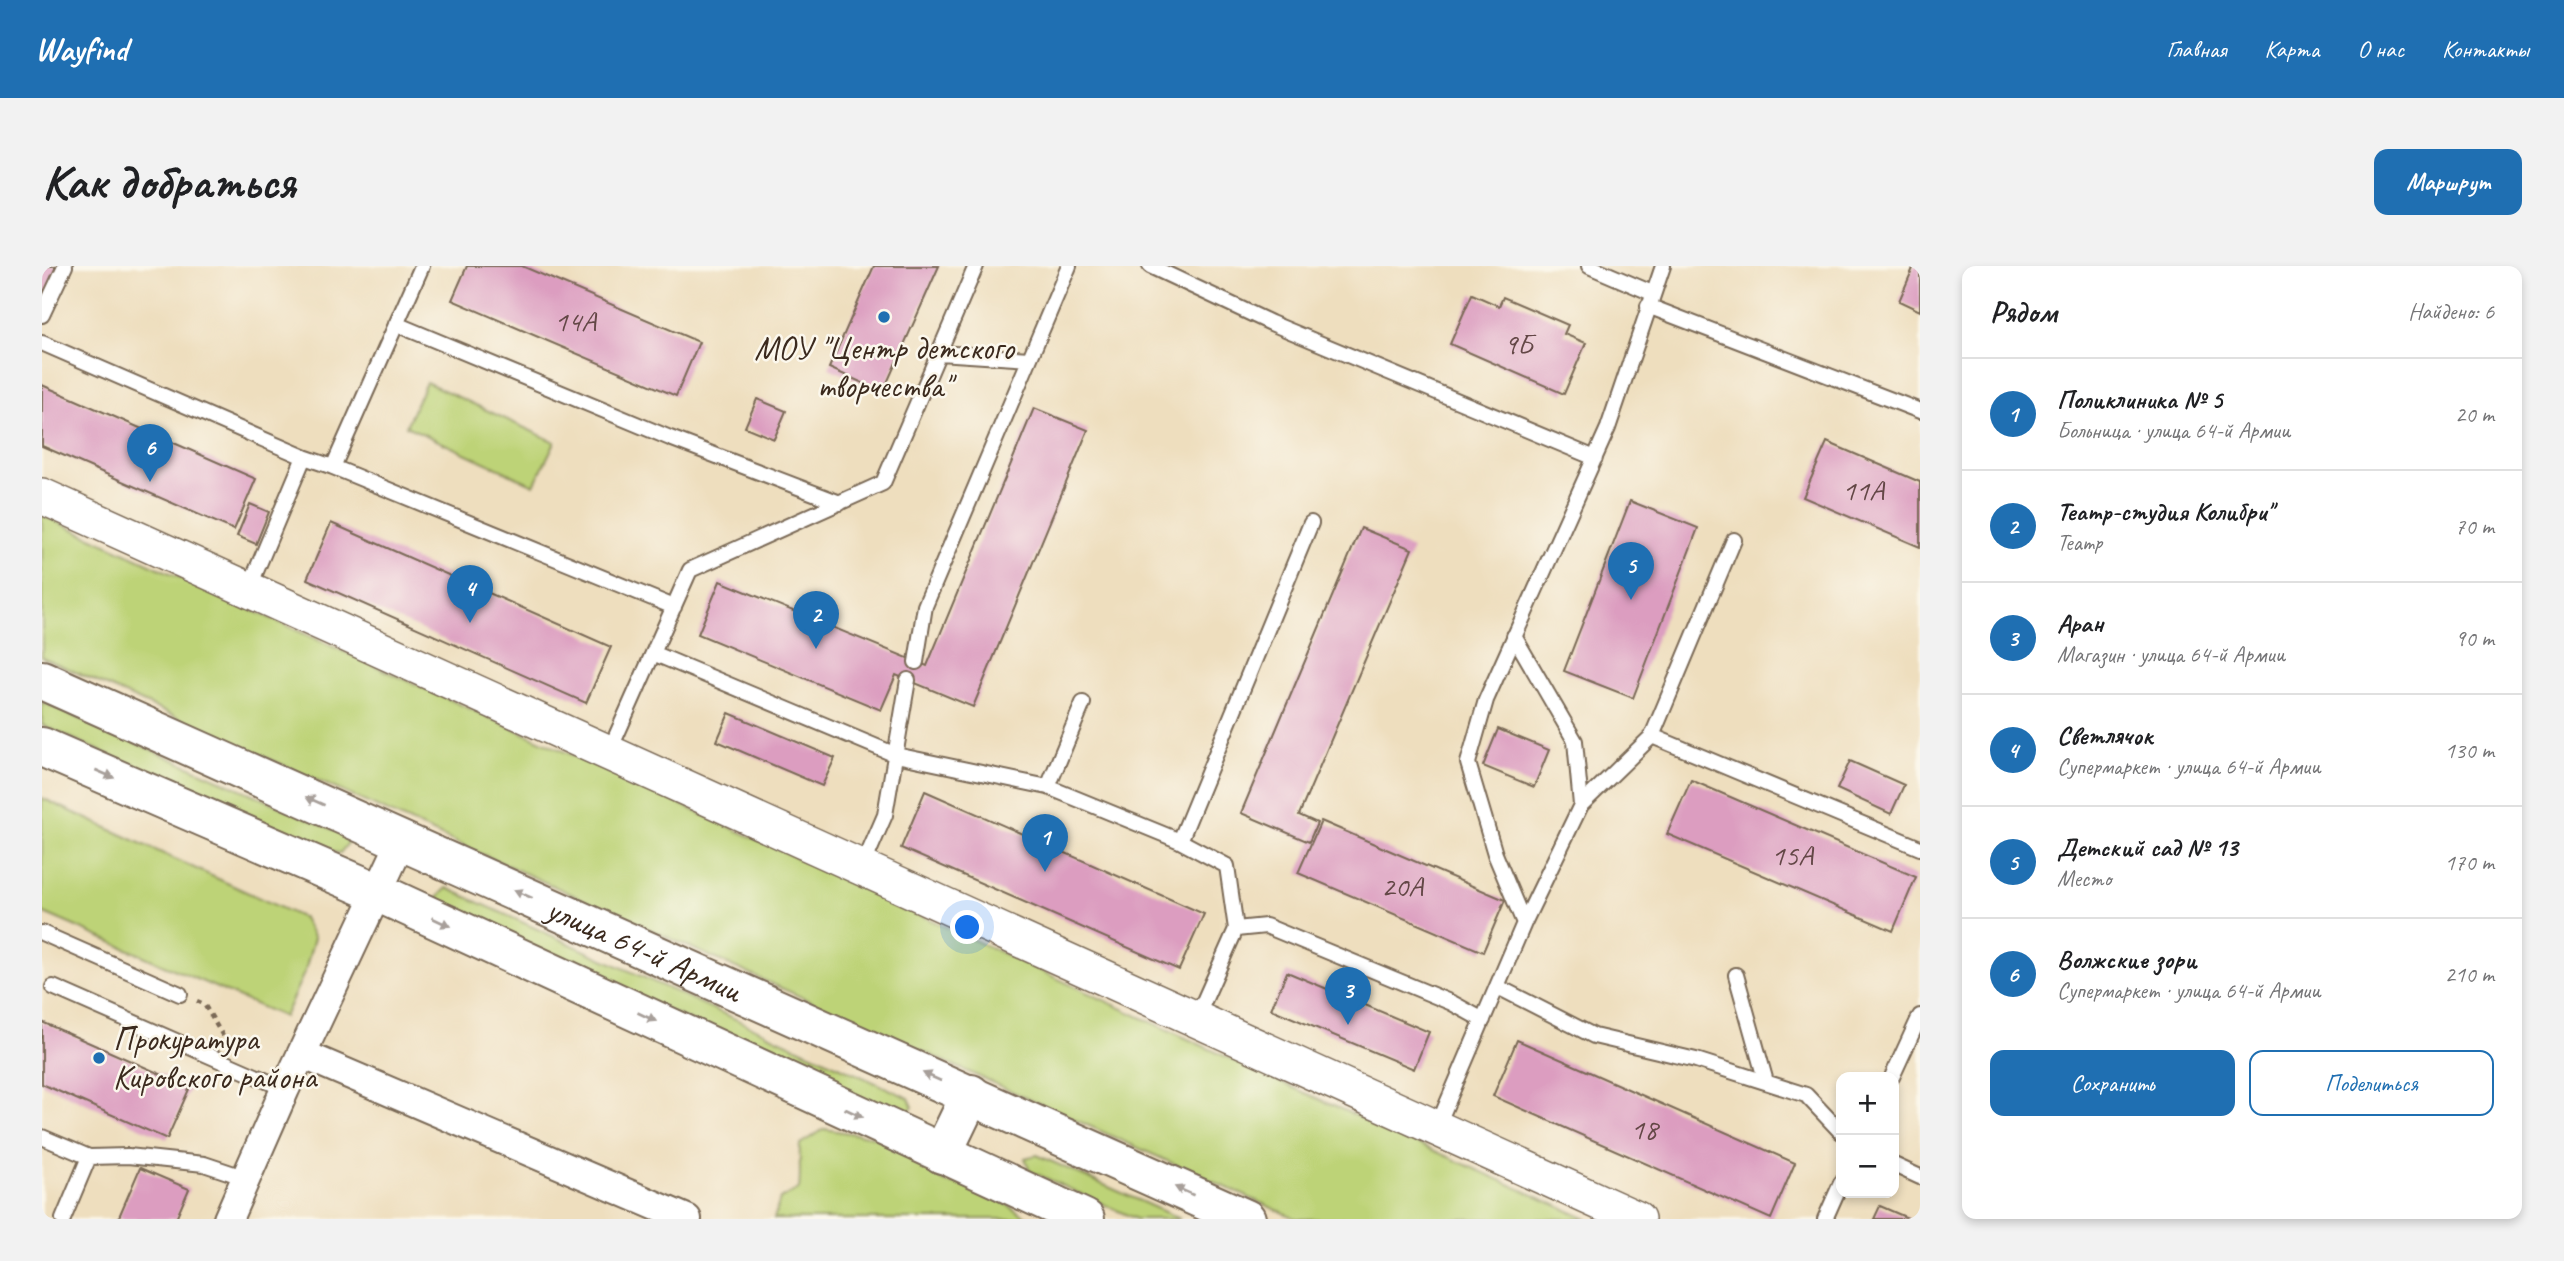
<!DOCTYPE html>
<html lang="ru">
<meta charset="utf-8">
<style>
body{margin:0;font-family:Caveat,sans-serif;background:#f2f2f2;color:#202124}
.controls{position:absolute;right:21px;bottom:21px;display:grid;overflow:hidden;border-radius:14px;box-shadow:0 4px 10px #0003}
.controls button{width:63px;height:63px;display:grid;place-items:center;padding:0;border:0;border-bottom:2px solid #e0e0e0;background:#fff;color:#202124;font:35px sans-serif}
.you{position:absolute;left:926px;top:662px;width:24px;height:24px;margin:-18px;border:5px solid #fff;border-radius:50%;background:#1a73e8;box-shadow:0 0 0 10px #1a73e833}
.badge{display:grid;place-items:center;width:46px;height:46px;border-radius:50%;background:#1f6fb2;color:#fff;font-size:23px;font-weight:700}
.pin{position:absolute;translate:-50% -58px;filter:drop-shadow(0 2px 4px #0008)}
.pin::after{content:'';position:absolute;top:37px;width:24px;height:21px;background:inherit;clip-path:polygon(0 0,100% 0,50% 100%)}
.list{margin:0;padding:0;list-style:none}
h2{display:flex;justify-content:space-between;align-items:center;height:91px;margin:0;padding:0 28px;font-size:30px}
h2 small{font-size:23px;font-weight:400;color:#757577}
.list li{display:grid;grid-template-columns:46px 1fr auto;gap:21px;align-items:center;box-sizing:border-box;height:112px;padding:0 28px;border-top:2px solid #e0e0e0}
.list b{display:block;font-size:26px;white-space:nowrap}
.list p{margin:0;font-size:23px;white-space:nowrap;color:#757577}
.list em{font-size:23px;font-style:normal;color:#757577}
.actions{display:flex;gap:14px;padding:21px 28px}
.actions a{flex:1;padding:16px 0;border:2px solid #1f6fb2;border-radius:14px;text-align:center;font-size:24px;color:#1f6fb2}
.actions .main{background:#1f6fb2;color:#fff}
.map{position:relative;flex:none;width:1878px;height:953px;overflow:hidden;border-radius:14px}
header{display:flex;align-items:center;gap:42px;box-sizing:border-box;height:98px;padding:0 35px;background:#1f6fb2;color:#fff}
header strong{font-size:33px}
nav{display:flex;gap:38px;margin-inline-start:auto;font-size:24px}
.intro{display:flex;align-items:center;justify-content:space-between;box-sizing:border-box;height:168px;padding:0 42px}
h1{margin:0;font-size:49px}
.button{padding:18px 32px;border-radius:14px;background:#1f6fb2;color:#fff;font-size:24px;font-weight:700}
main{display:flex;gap:42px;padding:0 42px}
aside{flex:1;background:#fff;border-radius:14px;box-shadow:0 4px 10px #0003}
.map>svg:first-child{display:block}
</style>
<header>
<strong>Wayfind</strong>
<nav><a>Главная</a><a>Карта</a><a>О нас</a><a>Контакты</a></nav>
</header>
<div class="intro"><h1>Как добраться</h1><a class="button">Маршрут</a></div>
<main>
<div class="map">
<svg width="1878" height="953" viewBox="0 0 1878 953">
<rect width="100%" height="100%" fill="#fbf7ec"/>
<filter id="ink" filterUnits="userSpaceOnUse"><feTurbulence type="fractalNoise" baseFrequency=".0143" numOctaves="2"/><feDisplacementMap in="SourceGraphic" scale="14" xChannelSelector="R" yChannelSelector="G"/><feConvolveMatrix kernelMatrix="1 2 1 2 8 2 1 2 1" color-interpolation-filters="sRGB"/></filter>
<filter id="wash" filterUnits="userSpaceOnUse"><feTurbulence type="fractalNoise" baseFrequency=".00686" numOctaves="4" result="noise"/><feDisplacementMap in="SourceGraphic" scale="28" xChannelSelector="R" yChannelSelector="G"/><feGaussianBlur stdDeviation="1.57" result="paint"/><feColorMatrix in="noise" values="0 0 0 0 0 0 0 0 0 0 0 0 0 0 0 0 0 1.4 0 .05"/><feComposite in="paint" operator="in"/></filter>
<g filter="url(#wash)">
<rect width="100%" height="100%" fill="#eedebe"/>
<path fill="#bdd377" stroke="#7c7e4a" stroke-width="2" d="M384 116 513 176 492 219 364 160Z
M0 249 627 533 1243 818 1545 953H1255L0 391Z
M0 436 299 567 306 577 298 587 283 585 0 459Z
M0 532 261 652 272 672 263 705 242 751 0 646Z
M405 622 867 832 871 841 864 848H850L400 640 396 631Z
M782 863 832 871 880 895 904 917 936 921 988 953H732L738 933 757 923C759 907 757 894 758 878Z
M995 889 1138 953H1094L988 905 983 892Z"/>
<g id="blocks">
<path fill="#dc9dc0" d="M0 0H17L6 27 0 24Z
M425 0H480L657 76 634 130 410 34Z
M832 0H897L841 126 787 102Z
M1872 0H1878V45L1857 35Z
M1430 28 1457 40 1461 31 1526 59 1522 68 1544 77 1522 128 1408 78Z
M0 119 214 213 192 264 0 180Z
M715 133 744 145 732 173 703 161Z
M992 142 1046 164 931 441 854 409 839 444 656 368 678 315 885 400Z
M1785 176 1878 216V281L1761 231Z
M1588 235 1656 262 1591 432 1522 405Z
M208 238 227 246 214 278 195 270Z
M289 257 569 381 544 437 265 313Z
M1319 262 1370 283 1257 549 1275 557 1267 576 1199 547Z
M687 447 793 492 780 520 675 475Z
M1456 463 1507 484 1492 521 1441 500Z
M1808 495 1862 519 1849 548 1795 523Z
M1649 514 1874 611 1851 665 1625 568Z
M883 525 1162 648 1137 704 859 582Z
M1279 555 1463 634 1441 686 1256 607Z
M1245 706 1387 766 1372 803 1229 743Z
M0 756 148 821 125 873 0 818Z
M1475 774 1753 897 1729 953 1451 830Z
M98 902 147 923 134 953H76Z
M1838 940 1868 953H1832Z"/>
</g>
</g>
<g filter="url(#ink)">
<use href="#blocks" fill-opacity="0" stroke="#7a6956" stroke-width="2"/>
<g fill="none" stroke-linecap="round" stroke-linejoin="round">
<defs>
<path id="service" d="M1108 0 1229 57 1553 192
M1547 0 1610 27
M1606 40 1878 145
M0 49 23 0
M354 58 628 172 798 237
M0 77 262 191 291 201 632 341
M897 87 987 93
M291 201 380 0
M207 322 262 191
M611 387 854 489 1006 521 1138 575 1185 600 1194 663 1154 753
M874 396 883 340 1027 0
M1610 470 1878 582
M567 486 648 304 841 217 934 0
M1006 521 1041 437
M1539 539 1610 470 1692 274
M1138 575 1269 257
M820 602 843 549 866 414
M1482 657 1453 588 1426 497 1444 434 1566 162 1621 0
M1194 663 1224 660 1410 737 1441 754
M0 667 138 728
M1694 709 1724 816
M11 721 243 823
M1456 721 1552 770 1654 794 1764 829 1799 866
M1850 811 1878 750
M1395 861 1482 657 1539 539 1533 475 1472 370
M0 871 47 891 21 953
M47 891 86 890 162 898 204 912
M1852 899 1878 911
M1783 953 1799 917"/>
<path id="minor" d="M260 788 645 953
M186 953 243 823 360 574"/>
<path id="tertiary" d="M0 230 1595 953"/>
<g id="trunk">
<path id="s1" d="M0 414 1204 953"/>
<path d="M0 481 337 627 1043 953"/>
<path d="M900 888 929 828"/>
</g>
</defs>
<use href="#service" stroke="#7a6956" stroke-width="18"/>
<use href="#minor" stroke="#7a6956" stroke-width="32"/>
<use href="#tertiary" stroke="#7a6956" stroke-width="38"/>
<use href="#trunk" stroke="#7a6956" stroke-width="42"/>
<path stroke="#7a6956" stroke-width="4.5" stroke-dasharray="5 5" stroke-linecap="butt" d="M155 735 162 738 182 772"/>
<use href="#service" stroke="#fff" stroke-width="14"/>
<use href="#minor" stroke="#fff" stroke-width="28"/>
<use href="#tertiary" stroke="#fff" stroke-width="35"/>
<use href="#trunk" stroke="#fff" stroke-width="38"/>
</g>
<defs><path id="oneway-solid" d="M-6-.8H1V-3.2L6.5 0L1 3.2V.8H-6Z" transform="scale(1.75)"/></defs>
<g fill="#a79f9a">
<use href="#oneway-solid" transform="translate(63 508) rotate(23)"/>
<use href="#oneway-solid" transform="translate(273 535) rotate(-156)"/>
<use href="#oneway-solid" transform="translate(481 628) rotate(-156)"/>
<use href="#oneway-solid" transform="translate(399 656) rotate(25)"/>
<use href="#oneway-solid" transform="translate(605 751) rotate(25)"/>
<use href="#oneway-solid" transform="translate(890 811) rotate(-156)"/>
<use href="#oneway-solid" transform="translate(812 847) rotate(25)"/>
<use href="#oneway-solid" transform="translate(1142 925) rotate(-156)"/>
</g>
</g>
<g fill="#1f6fb2" stroke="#fbf7ec" stroke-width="2.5">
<circle cx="842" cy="51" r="7"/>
<circle cx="57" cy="792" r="7"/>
</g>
<g text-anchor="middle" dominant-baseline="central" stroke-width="5" stroke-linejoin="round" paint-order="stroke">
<g font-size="30" fill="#634746">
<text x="533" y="55">14А</text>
<text x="1476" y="78">9Б</text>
<text x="1821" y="224">11А</text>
<text x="1750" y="589">15А</text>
<text x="1360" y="620">20А</text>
<text x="1602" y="863">18</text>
</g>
<g font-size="33" fill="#3b2a1e" stroke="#fbf7ec">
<text x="842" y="82">МОУ "Центр детского<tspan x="842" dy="38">творчества"</tspan></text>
<text x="71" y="773" text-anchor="start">Прокуратура<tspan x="71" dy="38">Кировского района</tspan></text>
</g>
<g font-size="33" fill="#3b2a1e" stroke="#fbf7ec">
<text stroke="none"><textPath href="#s1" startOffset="660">улица 64-й Армии</textPath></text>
</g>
</g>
</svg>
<div class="controls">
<button>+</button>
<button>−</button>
</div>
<div class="you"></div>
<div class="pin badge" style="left:1003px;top:606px">1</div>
<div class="pin badge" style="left:774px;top:383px">2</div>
<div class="pin badge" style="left:1306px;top:759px">3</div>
<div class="pin badge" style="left:428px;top:357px">4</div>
<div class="pin badge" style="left:1589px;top:334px">5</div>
<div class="pin badge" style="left:108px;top:216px">6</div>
</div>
<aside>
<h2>Рядом<small>Найдено: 6</small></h2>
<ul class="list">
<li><span class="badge">1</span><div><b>Поликлиника № 5</b><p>Больница · улица 64-й Армии</p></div><em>20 m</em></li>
<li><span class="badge">2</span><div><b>Театр-студия Колибри&quot;</b><p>Театр</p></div><em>70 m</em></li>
<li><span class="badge">3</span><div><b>Аран</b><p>Магазин · улица 64-й Армии</p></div><em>90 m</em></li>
<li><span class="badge">4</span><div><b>Светлячок</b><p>Супермаркет · улица 64-й Армии</p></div><em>130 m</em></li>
<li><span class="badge">5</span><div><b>Детский сад № 13</b><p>Место</p></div><em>170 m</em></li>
<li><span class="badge">6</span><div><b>Волжские зори</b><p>Супермаркет · улица 64-й Армии</p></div><em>210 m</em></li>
</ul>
<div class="actions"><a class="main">Сохранить</a><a>Поделиться</a></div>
</aside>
</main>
